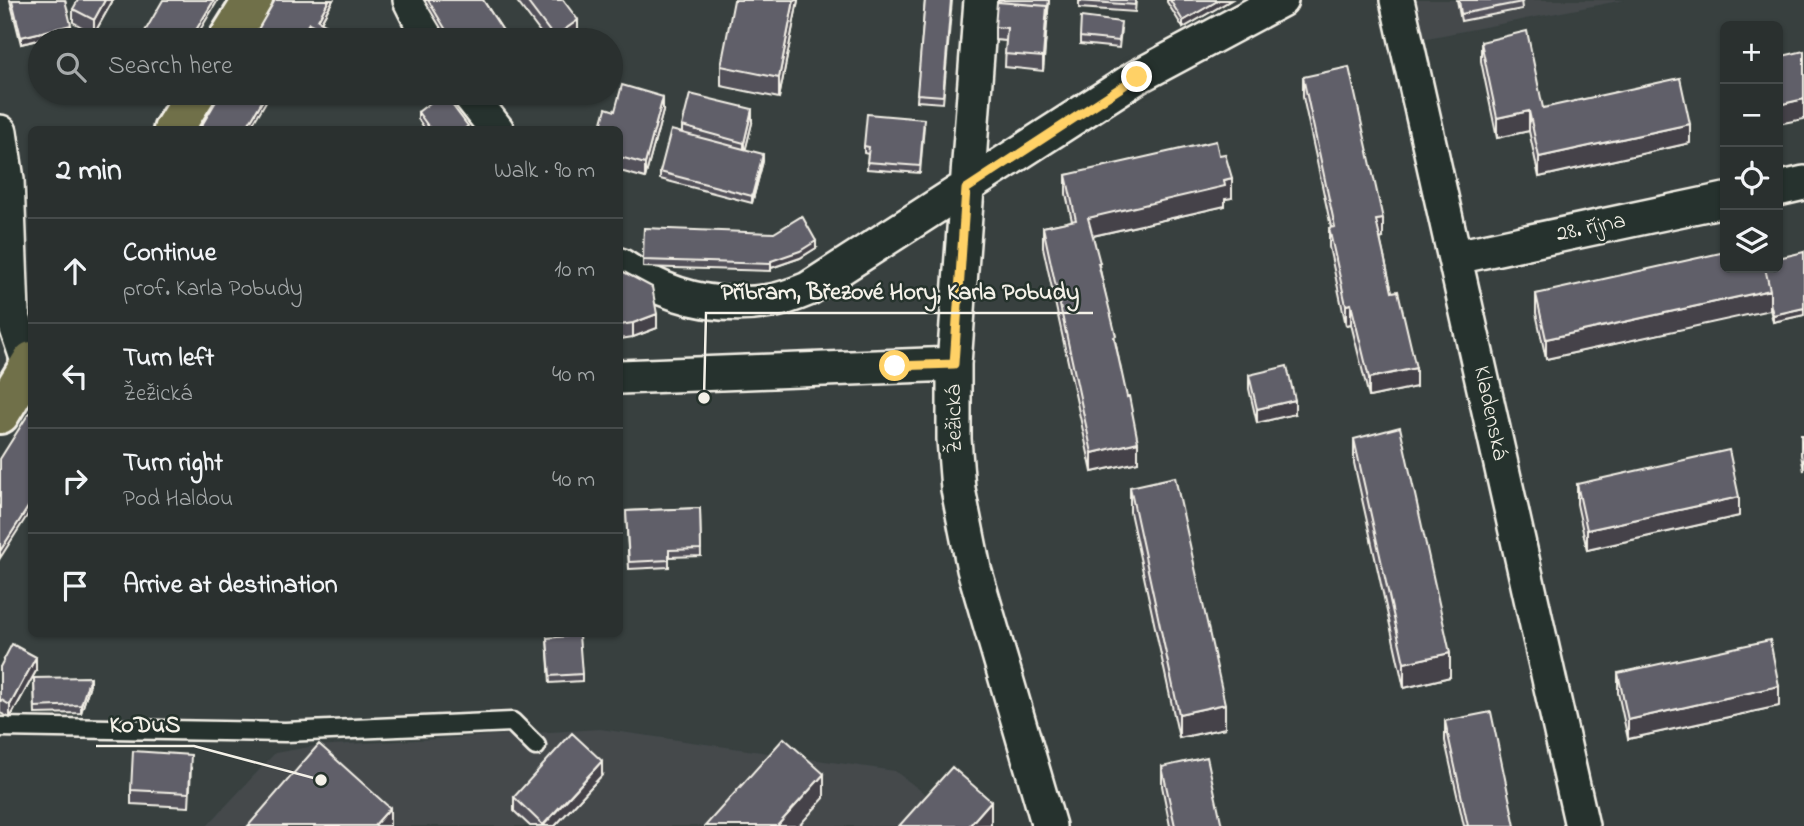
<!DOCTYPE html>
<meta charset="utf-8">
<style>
body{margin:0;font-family:"Indie Flower",sans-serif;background:#323837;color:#f1f3f6}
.controls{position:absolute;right:21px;top:21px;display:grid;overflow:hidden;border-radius:10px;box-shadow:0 2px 5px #0004}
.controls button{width:63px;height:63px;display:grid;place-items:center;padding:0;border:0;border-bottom:2px solid #464b4b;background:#2a302f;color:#f1f3f6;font:35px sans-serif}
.stop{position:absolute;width:21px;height:21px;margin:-16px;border:5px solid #ffd166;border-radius:50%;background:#fff}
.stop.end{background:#ffd166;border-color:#fff;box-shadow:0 2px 7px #0008}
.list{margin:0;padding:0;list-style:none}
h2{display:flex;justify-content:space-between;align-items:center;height:91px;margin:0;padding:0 28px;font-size:30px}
h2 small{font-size:23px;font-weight:400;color:#a5a9aa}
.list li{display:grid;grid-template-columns:46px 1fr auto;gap:21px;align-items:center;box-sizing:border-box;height:105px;padding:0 28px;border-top:2px solid #464b4b}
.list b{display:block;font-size:26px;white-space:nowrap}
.list p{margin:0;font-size:23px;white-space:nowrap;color:#a5a9aa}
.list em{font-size:23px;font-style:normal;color:#a5a9aa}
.icon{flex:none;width:38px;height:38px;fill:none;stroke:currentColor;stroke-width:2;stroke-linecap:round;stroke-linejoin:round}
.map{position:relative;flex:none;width:1804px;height:826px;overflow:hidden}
.search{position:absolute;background:#2a302f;box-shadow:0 2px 5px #0004;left:28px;top:28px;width:595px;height:77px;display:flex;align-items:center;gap:18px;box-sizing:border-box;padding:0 24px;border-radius:38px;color:#a5a9aa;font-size:26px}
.panel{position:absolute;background:#2a302f;box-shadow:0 2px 5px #0004;left:28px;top:126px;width:595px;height:511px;border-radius:10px}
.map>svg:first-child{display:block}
</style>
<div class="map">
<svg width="1804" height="826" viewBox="0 0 1804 826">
<rect width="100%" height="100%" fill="#38403f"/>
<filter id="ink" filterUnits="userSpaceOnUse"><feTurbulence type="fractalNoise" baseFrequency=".0143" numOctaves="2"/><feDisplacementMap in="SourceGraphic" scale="14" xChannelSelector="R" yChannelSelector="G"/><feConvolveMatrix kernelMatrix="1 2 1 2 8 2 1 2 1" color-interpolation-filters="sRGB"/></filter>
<g filter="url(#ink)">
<path fill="#44494c" d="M1408 0H1624L1417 40Z
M600 729 895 771 967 826H207L275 753 315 746Z"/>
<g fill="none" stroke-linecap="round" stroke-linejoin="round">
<defs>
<path id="lane" d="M0 727 285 732 512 722 536 746"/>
<path id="street" d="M410 0 430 40
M981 0 954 364V439L958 489 974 569 1049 826
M1397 0 1582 826
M468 93 497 130
M0 132 7 180 12 314 29 364
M1778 189 1804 183
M1456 257 1725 200
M620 265C665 296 716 310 771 301 783 299 796 294 808 289L1137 77 1281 0
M620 377 954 364"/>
<path id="primary" d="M228 40 253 0
M173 130 196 93
M0 414 32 361"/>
</defs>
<use href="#lane" stroke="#f4f1e8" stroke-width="23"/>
<use href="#street" stroke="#f4f1e8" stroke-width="38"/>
<use href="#primary" stroke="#f4f1e8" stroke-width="44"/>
<use href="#lane" stroke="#26332d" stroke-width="18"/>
<use href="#street" stroke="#26332d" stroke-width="33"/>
<use href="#primary" stroke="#70704a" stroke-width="38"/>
</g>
<path fill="#53515a" stroke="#f4f1e8" stroke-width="2" d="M10 0H65L71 32 21 44Z
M113 0 94 34 73 22V9Z
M333 0 321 22 327 32 324 38 309 30 302 40H252Z
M424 0H483L509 40H448Z
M516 0H563L578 33 569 40H546Z
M798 0 779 98 721 86V66Z
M925 0H952L943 103 917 101Z
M1049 0 1043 71 1005 67 1006 41 995 40V27Z
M1079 0H1136L1135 12 1079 8Z
M1167 0H1231L1183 28 1167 2Z
M1457 0H1521L1522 9 1461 21Z
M1121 29 1119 48 1080 44V37Z
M1481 42 1543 108 1690 143 1539 177 1529 131 1497 138 1481 61Z
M1303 77 1383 238 1380 239 1392 292 1416 387 1369 397 1351 324 1346 325 1329 247V228L1331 227 1303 97Z
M615 111H663L645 178 620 171V130Z
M418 112 468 130H426L418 119Z
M752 123 745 150 763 161 752 203 660 179V172L682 133V126Z
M924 126 920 173 867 169 868 154 864 153V146Z
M1219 155 1232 198 1225 199V206L1093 236 1116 345 1138 462 1092 472 1043 247V227L1072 221 1066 194V175Z
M644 228 816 248 800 258 771 268V271L643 267Z
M1804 252V315L1773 322 1770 309 1546 359 1536 313V294L1778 268Z
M620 270 657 328 633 337 620 339Z
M1249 375 1295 414 1257 423 1249 389Z
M1801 435H1804V471L1801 455Z
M1354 439 1450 677 1404 688 1354 463Z
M1577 484 1739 516 1587 550 1577 504Z
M1130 487 1225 728 1179 738 1130 512Z
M700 508 701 556 669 557V567L629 569 626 511Z
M547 638 582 674V681L550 683Z
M0 667 36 671 10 718 0 713Z
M1618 673 1779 706 1628 739 1618 693Z
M34 678 90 684 81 713 35 714Z
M1445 721 1515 826H1464L1445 741Z
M1162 767 1222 826H1170L1162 786Z
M191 768 189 807 131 804V790Z
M602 775 555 826H530L514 811V797Z"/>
<path fill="#44424a" stroke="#f4f1e8" stroke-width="2" d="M105 0H113L94 34V20Z
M214 0H218L194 40H190Z
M329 0H333L318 27V20Z
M794 0H798L779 98V78Z
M1049 0 1047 20 1043 71V57L1047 6Z
M1219 0H1231L1183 28V21Z
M578 20V33L569 40H554V37Z
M309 23V30L302 40H298Z
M71 25V32L21 44V37Z
M327 25V32L324 38V31Z
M267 93H271L249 130H245Z
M663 97V111L645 178V164Z
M1804 99V119L1778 124V105Z
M752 109V123L744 156V143Z
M1529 111V131L1497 138V118Z
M1690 124V143L1539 177V157Z
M763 154V161L752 203V196Z
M1232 178V198L1225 199V206L1088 237V218Z
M1383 219V238L1376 240V220Z
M816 241V248L800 258 771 268V261Z
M1770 290V310L1546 359V339Z
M1351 304V324L1346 325V305Z
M1804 308V315L1773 322V315Z
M657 314V328L633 337V323Z
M1416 368V387L1369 397V378Z
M1295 400V414L1257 423V409Z
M1138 442V462L1092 472V453Z
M1739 497V516L1587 550V530Z
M32 501V508L0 558V551Z
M1450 653V677L1404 688V663Z
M36 657V671L10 718V705Z
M90 677V684L81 713V705Z
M1779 686V706L1628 739V720Z
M1225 704V728L1179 738V714Z
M602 761V775L555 826H543Z
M824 774V798L799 826H777Z
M991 801V825L969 826Z
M390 808V826H374Z"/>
<path fill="#615e69" stroke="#f4f1e8" stroke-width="2" d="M12 0H65L71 25 21 37Z
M78 0H105L94 20 73 9Z
M163 0H214L190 40H140Z
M275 0H329L318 20 327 25 324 31 309 23 298 40H252Z
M428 0H483L509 40H452Z
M526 0H563L578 20 554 37Z
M734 0H794L779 78 721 66Z
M925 0H951L943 96 917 94Z
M998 0H1049L1047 13V6L998 2Z
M1079 0H1135V5L1079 1Z
M1170 0H1219L1183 21Z
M1459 0H1521L1522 2 1461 14Z
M997 2 1047 6 1043 57 1005 54 1007 28 995 27Z
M1081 17 1121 22 1119 41 1080 37Z
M1527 31 1543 108 1680 78 1690 124 1539 157 1529 111 1497 118 1481 42Z
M1804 51V99L1778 105V57Z
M1349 67 1383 219 1376 220 1392 292 1398 291 1416 368 1369 378 1351 304 1346 305 1329 228 1335 227 1303 77Z
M622 85 663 97 645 164 620 157V130H600L606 108 615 111Z
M221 93H267L245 130H199Z
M443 93 468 126 463 130H431L418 112Z
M690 94 752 109 744 143 682 126Z
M867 114 924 119 920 166 867 162 869 147 864 146Z
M671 130 763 154 752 196 660 172Z
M1216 141 1219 155 1225 154 1232 178 1224 180 1225 186 1088 218 1100 263H1098L1116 336 1114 337 1127 397 1129 396 1138 442 1092 453 1043 227 1076 220 1066 175Z
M802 216 816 241 800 251 771 261V264L643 260 644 228 774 233Z
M1725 252V268H1765L1770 290 1546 339 1536 294Z
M1804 252V308L1773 315 1770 302V290L1765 268H1778V258Z
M620 270 652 287 657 314 633 323 620 325Z
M1287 366 1295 400 1257 409 1249 375Z
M29 413 32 414V501L0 551V459Z
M1400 427 1450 653 1404 663 1354 439Z
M1801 435H1804V452Z
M1729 450 1739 497 1587 530 1577 484Z
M1175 477 1225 704 1179 714 1130 487Z
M700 508 701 549 669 550V560L629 562 626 511Z
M579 635 582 674 550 676 547 638Z
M1770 640 1779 686 1628 720 1618 673Z
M12 644 36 657 10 705 0 699V667Z
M90 677 81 705 35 707 34 678Z
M1491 712 1515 826H1468L1445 721Z
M572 733 602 761 543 825 514 797Z
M784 738 824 774 777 826H705Z
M319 744 390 808 374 826H248Z
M133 751 191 755 189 793 131 790Z
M1207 757 1222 826H1175L1162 767Z
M952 767 991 801 969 826H899Z"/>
</g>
<g fill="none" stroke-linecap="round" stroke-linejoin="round" filter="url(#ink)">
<path stroke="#ffd166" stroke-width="9" d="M895 366 954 364 966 189 1137 77"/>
</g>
<g text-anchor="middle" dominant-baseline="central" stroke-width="5" stroke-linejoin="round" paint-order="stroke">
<g font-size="23" fill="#f4f1e8" stroke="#26332d">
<text transform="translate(1591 228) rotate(-12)">28. října</text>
<text transform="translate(1490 413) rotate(78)">Kladenská</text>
<text transform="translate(955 419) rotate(-91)">Žežická</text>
</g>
</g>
<path fill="none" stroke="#f4f1e8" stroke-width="2.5" d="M704 398L706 313H1093M321 780L194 746H96"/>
<g fill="#f4f1e8" stroke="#26332d" stroke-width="2.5">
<circle cx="704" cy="398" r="7"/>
<circle cx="321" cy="780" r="7"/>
</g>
<g font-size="24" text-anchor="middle" font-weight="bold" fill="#f4f1e8" stroke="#26332d" stroke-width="5" stroke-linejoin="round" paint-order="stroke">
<text x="900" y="299">Příbram, Březové Hory, Karla Pobudy</text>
<text x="145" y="732">KoDuS</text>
</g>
</svg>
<div class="controls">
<button>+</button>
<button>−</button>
<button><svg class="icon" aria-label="locate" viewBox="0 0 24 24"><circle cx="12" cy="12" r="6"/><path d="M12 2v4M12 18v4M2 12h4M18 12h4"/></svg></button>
<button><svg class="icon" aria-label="layers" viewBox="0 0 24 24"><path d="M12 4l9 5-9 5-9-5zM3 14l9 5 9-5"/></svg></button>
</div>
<div class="stop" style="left:895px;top:366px"></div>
<div class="stop end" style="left:1137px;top:77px"></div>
<div class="search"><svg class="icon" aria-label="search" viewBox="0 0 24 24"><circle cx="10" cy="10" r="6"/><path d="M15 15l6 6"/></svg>Search here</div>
<section class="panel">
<h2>2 min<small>Walk · 90 m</small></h2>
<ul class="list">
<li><svg class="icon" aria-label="ahead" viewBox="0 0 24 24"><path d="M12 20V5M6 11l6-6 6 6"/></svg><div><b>Continue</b><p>prof. Karla Pobudy</p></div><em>10 m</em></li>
<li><svg class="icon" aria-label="left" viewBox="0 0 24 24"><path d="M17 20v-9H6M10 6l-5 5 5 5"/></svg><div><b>Turn left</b><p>Žežická</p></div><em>40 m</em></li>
<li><svg class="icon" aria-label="right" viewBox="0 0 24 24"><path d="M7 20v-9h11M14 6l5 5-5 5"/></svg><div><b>Turn right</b><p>Pod Haldou</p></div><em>40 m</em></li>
<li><svg class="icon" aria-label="arrive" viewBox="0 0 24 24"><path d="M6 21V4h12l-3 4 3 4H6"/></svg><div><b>Arrive at destination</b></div></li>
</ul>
</section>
</div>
